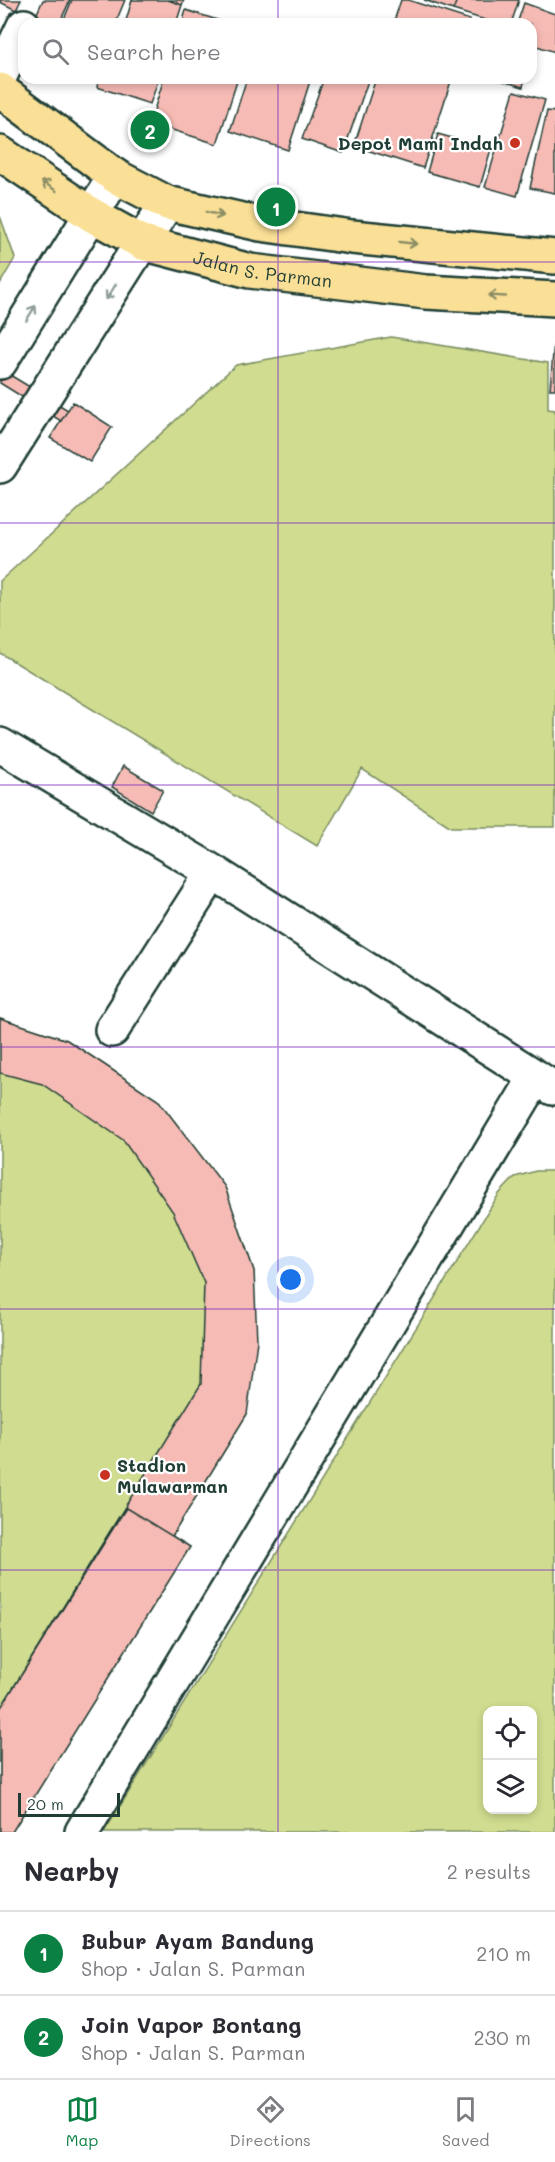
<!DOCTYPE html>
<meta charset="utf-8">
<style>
body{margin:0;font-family:Mali,sans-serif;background:#f7f7f7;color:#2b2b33}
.controls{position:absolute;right:18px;bottom:18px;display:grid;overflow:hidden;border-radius:12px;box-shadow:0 3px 9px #0003}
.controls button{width:54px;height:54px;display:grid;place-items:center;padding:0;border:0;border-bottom:2px solid #e1e1e2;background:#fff;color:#2b2b33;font:30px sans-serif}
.scale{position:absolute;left:18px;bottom:15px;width:102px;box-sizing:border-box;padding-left:6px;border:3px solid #1f3d34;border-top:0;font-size:16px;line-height:21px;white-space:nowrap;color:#1f3d34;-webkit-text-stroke:4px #fff;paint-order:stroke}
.you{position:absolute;left:291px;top:1280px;width:21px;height:21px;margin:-15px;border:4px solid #fff;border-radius:50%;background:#1a73e8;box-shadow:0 0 0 9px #1a73e833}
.badge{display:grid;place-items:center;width:39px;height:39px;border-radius:50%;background:#0b8043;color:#fff;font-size:20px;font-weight:700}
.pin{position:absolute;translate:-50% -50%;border:3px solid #fff;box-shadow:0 2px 6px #0006}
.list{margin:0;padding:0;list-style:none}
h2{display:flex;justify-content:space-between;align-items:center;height:78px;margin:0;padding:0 24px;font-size:26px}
h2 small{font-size:20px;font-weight:400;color:#7c7c81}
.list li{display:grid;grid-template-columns:39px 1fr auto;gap:18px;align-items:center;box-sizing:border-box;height:84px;padding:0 24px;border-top:2px solid #e1e1e2}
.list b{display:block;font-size:22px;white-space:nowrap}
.list p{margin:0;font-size:20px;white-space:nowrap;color:#7c7c81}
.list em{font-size:20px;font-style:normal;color:#7c7c81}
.icon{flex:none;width:33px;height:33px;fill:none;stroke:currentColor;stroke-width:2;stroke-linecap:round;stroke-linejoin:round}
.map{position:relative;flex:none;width:555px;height:1832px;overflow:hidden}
.search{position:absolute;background:#fff;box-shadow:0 3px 9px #0003;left:18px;right:18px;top:18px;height:66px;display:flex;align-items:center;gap:15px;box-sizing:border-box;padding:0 21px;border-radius:18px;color:#7c7c81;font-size:22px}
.sheet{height:246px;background:#fff}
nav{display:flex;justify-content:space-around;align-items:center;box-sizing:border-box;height:84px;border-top:2px solid #e1e1e2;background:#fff;font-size:16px;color:#7c7c81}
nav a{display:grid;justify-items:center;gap:3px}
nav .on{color:#0b8043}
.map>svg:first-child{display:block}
</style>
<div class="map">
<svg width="555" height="1832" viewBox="0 0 555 1832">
<rect width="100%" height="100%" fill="#fff"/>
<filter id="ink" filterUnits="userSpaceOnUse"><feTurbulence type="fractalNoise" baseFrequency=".0167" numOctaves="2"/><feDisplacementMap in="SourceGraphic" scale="12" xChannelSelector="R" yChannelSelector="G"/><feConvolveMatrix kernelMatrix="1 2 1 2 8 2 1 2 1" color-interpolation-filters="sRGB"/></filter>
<g filter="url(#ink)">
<path fill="#d0dc8f" stroke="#788c62" stroke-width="1.5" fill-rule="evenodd" d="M0 216 15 258 0 284Z
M391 337 548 363V409L555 410V827H451L362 769 317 846 0 653V581L236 365Z
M0 1018 67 1040 159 1101 225 1187 254 1271 247 1414 172 1536 190 1547 12 1832H0Z
M536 1171H555V1832H104L499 1194 515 1177ZM488 1710H532V1810H488Z"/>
<path fill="#f7bbb5" stroke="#1f3d34" stroke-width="1.5" d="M0 0H21L16 10 0 2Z
M43 0H70L59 24H32Z
M72 0H125L115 24H62Z
M132 0H168L182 5 176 24H125Z
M168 0H184L182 5Z
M401 0H408L470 20 469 24H393Z
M424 0H457L453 10Z
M457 0H519L511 24H498L453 10Z
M524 3 555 14V52L531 44V24H517Z
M186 10 230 24H182Z
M99 78H159L150 104 97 87Z
M164 78H238L217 144 150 123Z
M247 78H311L288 150 230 131Z
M324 78H369L343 153 302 139Z
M376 78H452L423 168 354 146Z
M493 78H525L523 87Z
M514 91 545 100 517 196 485 187Z
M547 111 555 112V193L530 188Z
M438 134 491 149 480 187 427 172Z
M555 329V389H550Z
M0 369 68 410 61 421 0 383Z
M73 402 112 427 90 462 50 438Z
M123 766 163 790 151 811 112 787Z
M0 1018 67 1040 159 1101 225 1187 254 1271 257 1341 247 1414 172 1536 190 1547 12 1832H0V1709L201 1384 204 1283 173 1212 123 1140 42 1084 0 1073Z
M126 1508 190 1547 12 1832H0V1709Z"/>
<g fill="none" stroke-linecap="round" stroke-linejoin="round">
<defs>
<path id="minor" d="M0 76 24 26
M0 362 115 176
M0 466 167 203
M0 745 213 872 553 1088
M112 1030 213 872
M82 1832 536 1077"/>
<g id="major">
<path d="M0 90 115 176 167 203 260 224 352 237 555 257"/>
<path id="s1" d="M0 153 92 215 143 243 250 271 426 292 555 299"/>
</g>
</defs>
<use href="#minor" stroke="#1f3d34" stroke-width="38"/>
<use href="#major" stroke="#1f3d34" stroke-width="38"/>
<use href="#minor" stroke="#fff" stroke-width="33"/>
<use href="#major" stroke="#fadf96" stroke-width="33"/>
</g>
<defs><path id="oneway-shaft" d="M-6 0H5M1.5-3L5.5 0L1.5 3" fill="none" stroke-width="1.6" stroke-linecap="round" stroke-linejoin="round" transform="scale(1.5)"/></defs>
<g stroke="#8c8e65">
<use href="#oneway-shaft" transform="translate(49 186) rotate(-146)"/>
<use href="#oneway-shaft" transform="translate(215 214) rotate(13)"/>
<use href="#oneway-shaft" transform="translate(408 243) rotate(6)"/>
<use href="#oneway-shaft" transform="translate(497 296) rotate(-177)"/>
</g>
<g stroke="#8f9e9a">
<use href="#oneway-shaft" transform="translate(111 292) rotate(123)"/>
<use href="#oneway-shaft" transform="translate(31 313) rotate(-58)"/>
</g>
</g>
<path fill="none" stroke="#7b2cbf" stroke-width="1.5" stroke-opacity="0.55" d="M278 0V24M278 78V1832M0 262H555M0 523H555M0 785H555M0 1047H555M0 1309H555M0 1570H555"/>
<g fill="#c8321e" stroke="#fff" stroke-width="2">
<circle cx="515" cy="143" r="6"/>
<circle cx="105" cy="1475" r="6"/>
</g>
<g text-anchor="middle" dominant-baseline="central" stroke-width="4.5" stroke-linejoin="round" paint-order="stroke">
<g font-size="18" font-weight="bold" fill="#1f3d34" stroke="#fff" text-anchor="end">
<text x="503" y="143">Depot Mami Indah</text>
<text x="117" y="1465" text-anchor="start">Stadion<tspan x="117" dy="21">Mulawarman</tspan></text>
</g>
<g font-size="18" fill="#1f3d34" stroke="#fff">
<text stroke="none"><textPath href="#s1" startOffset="292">Jalan S. Parman</textPath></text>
</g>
</g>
</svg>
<div class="controls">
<button><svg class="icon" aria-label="locate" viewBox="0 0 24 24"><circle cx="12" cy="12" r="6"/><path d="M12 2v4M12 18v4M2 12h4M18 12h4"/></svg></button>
<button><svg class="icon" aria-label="layers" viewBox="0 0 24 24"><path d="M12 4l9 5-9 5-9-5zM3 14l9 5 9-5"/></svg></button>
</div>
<div class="scale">20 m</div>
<div class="you"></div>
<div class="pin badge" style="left:276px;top:207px">1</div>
<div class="pin badge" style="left:150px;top:130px">2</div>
<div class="search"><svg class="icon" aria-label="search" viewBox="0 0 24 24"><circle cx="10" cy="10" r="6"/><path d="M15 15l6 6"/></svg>Search here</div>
</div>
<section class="sheet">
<h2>Nearby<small>2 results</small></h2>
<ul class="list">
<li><span class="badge">1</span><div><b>Bubur Ayam Bandung</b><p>Shop · Jalan S. Parman</p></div><em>210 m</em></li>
<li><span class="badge">2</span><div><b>Join Vapor Bontang</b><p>Shop · Jalan S. Parman</p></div><em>230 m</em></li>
</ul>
</section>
<nav>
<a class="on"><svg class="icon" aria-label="map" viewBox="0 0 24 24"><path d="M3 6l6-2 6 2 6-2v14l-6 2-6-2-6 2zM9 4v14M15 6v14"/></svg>Map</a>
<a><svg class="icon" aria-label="directions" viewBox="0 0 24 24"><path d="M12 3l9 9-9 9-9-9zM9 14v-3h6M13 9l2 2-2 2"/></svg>Directions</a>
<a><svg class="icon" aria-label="saved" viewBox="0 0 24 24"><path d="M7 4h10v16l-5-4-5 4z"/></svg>Saved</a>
</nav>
